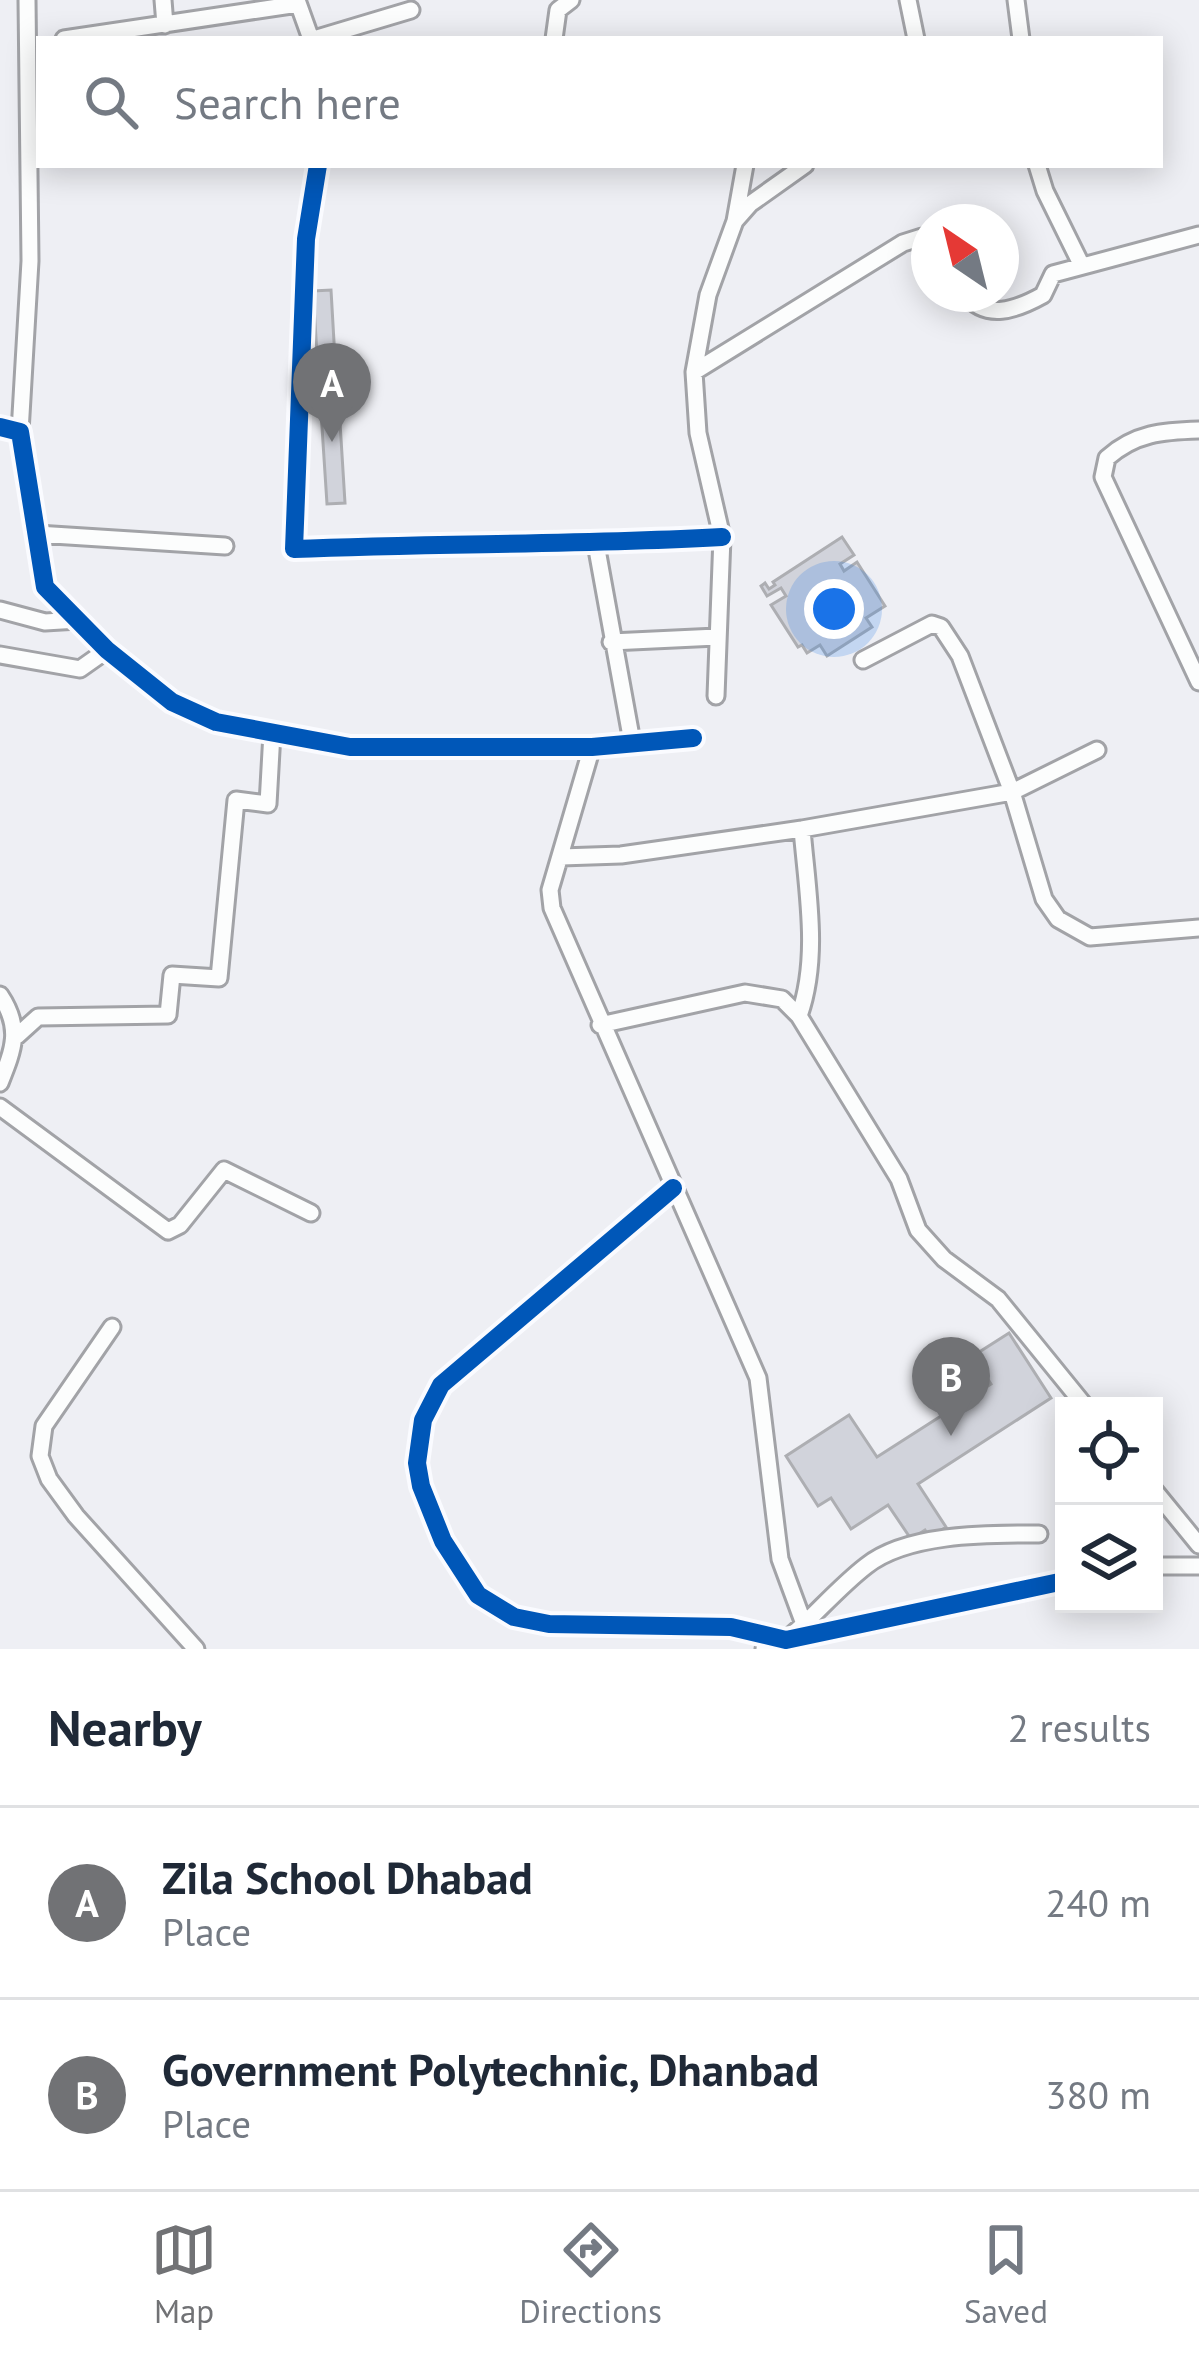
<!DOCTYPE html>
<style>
body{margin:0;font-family:"PT Sans",sans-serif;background:#f6f6f7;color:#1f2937}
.controls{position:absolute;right:36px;bottom:36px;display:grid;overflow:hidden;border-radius:0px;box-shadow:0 6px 30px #0003}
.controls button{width:108px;height:108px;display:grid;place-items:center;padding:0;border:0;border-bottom:3px solid #e0e1e3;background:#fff;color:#1f2937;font:60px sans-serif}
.compass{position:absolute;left:911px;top:204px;width:108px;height:108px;border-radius:50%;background:#fff;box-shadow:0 6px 30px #0003;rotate:325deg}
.you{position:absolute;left:834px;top:609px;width:42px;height:42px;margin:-30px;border:9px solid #fff;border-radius:50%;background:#1a73e8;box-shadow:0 0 0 18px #1a73e833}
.badge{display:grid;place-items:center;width:78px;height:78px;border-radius:50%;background:#717275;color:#fff;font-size:39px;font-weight:700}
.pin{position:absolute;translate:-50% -99px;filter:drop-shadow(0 3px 6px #0008)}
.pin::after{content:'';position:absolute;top:63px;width:42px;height:36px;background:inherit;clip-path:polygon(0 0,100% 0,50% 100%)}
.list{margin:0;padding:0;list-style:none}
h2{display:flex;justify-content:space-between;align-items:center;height:156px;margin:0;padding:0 48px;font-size:51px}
h2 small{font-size:39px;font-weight:400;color:#747a83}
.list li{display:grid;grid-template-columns:78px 1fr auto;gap:36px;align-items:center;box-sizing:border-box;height:192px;padding:0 48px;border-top:3px solid #e0e1e3}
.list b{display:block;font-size:45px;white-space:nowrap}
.list p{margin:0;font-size:39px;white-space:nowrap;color:#747a83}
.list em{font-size:39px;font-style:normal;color:#747a83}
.icon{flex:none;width:66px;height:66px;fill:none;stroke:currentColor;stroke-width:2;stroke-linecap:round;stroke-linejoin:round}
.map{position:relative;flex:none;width:1199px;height:1649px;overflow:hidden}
.search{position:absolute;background:#fff;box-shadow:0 6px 30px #0003;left:36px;right:36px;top:36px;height:132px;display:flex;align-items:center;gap:30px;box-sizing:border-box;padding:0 42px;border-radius:0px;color:#747a83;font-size:45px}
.sheet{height:540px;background:#fff}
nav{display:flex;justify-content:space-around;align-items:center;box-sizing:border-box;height:168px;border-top:3px solid #e0e1e3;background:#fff;font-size:33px;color:#747a83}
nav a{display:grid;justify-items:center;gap:6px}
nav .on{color:#717275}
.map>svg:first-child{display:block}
</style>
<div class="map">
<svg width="1199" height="1649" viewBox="0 0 1199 1649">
<rect width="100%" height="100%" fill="#eeeff4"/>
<path fill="#d1d3db" stroke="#adaeb2" stroke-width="3" d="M331 290 335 359 356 357 357 372 337 374 345 503 327 504 319 381H308L306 355 317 354 313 291Z
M842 537 854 555 840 564 844 571 857 562 885 606 866 618 872 627 827 656 820 645 807 653 802 645 798 647 771 605 786 596 781 588 767 596 761 586 765 583 769 589 775 585 773 582Z
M1009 1333 1051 1398 918 1484 946 1527 930 1538 925 1530 911 1539 888 1505 851 1529 831 1498 818 1506 786 1456 849 1415 877 1457 991 1384 973 1356Z"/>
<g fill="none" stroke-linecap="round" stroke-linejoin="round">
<defs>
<path id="minor" d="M163 0 165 25
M297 0 311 39
M908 0 916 39
M1016 0 1021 39
M64 39 298 4
M314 39 411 10
M554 39 558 10 571 0
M318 165 306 239 294 549C437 543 579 545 722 537
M1037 165 1045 191 1081 264
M735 221 745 165
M965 294C986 321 1016 310 1043 295L1053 274 1199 235
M694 372 903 243 922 237 929 242
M0 427 20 432 45 587 107 650 172 702 216 722 350 747H592L693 738
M1199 430C1163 431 1135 433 1107 458L1103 477 1199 682
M20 432 30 261 27 0
M37 534 225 546
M596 544 632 742
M0 610 45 622 78 620
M611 642 717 637
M0 655 80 669 107 650
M863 660 932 624 941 627 960 656 1012 792 1044 899 1058 919 1090 937 1199 928
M716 696 722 537 698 433 694 372 708 295 735 221 750 204 805 165
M592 747 550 890 552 908 758 1378 780 1559 804 1624 786 1640 764 1649
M561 857 621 855 802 829 1012 792 1097 750
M0 995C22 1028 14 1048 0 1083
M799 1016C820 957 807 890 802 829
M600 1025 745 993 782 999 799 1016 899 1179 918 1230 944 1259 998 1299 1085 1406
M17 1036 38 1017 168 1015 172 975 219 978 236 800 268 804 272 733
M0 1107 168 1231 180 1225 224 1170 311 1213
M673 1188 441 1385 423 1420 417 1463 421 1486 443 1541 478 1595 514 1617 549 1624 731 1627 786 1640 1064 1581
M112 1327 44 1426 40 1456 49 1479 76 1516 196 1649
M1154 1490 1199 1545
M1154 1566H1199
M804 1624C824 1605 844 1583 866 1566 907 1533 988 1534 1039 1534"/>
</defs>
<use href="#minor" stroke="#a2a3a7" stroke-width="21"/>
<use href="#minor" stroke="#fcfdfd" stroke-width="15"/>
<defs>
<path id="cycleway" d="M318 165 306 239 294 549C437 543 579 545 722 537
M0 427 20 432 45 587 107 650 172 702 216 722 350 747H592L693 738
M673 1188 441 1385 423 1420 417 1463 421 1486 443 1541 478 1595 514 1617 549 1624 731 1627 786 1640 1064 1581"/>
</defs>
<use href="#cycleway" stroke="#fafbff" stroke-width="26"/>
<use href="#cycleway" stroke="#0057b8" stroke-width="18"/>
</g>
</svg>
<div class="controls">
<button><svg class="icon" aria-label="locate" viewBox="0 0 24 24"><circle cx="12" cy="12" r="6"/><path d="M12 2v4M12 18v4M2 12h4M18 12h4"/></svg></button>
<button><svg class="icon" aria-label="layers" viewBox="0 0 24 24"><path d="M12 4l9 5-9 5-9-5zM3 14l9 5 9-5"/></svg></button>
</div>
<svg class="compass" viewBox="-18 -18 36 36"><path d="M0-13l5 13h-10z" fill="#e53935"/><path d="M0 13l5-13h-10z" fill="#747a83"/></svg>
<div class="you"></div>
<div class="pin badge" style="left:332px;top:442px">A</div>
<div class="pin badge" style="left:951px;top:1436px">B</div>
<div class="search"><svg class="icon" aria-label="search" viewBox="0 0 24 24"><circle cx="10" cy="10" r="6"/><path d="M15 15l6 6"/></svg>Search here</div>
</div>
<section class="sheet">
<h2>Nearby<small>2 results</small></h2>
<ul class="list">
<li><span class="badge">A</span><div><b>Zila School Dhabad</b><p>Place</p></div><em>240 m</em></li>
<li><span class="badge">B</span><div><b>Government Polytechnic, Dhanbad</b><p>Place</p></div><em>380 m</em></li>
</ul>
</section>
<nav>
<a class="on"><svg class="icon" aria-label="map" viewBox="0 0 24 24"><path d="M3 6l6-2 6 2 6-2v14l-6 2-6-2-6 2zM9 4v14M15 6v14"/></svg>Map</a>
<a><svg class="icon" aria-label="directions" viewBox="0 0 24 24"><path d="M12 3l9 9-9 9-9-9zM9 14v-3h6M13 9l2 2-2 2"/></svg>Directions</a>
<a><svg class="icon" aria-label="saved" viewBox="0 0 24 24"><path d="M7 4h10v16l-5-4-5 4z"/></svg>Saved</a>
</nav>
